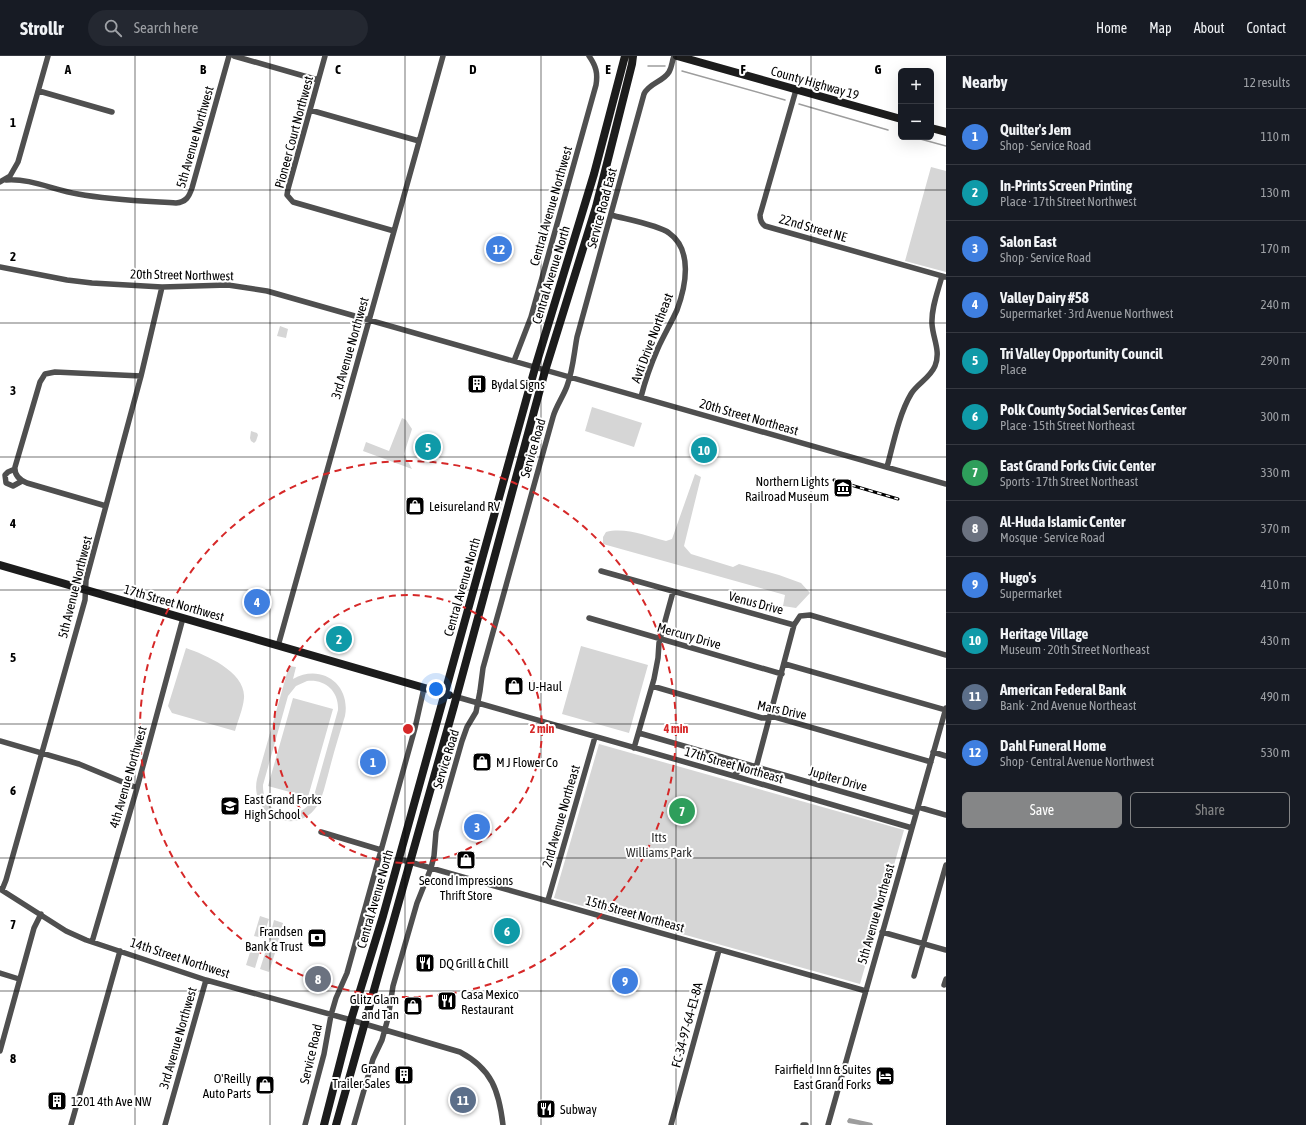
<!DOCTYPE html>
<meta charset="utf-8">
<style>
body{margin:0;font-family:"Asap Condensed",sans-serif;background:#242831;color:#f1f3f6}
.controls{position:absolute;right:12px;top:12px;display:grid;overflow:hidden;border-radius:6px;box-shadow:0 4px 16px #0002}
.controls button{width:36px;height:36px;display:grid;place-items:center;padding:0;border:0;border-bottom:1px solid #363941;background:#171b24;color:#f1f3f6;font:20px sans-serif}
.you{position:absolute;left:436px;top:633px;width:14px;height:14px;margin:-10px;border:3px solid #fff;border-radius:50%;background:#1a73e8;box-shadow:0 0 0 6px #1a73e833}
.badge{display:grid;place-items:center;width:26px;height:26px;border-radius:50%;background:#858687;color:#fff;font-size:13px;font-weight:700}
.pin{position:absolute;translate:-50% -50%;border:2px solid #fff;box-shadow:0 1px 4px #0006}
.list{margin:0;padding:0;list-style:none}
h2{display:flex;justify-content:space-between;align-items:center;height:52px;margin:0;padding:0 16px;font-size:17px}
h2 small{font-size:13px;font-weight:400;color:#9ea1a6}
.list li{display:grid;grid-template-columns:26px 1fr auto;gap:12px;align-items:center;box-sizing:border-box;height:56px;padding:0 16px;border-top:1px solid #363941}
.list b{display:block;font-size:15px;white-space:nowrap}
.list p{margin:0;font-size:13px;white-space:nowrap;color:#9ea1a6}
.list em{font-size:13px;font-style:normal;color:#9ea1a6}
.actions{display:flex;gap:8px;padding:12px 16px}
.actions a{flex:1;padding:9px 0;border:1px solid #858687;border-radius:6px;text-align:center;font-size:14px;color:#858687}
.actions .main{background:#858687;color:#fff}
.icon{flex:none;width:22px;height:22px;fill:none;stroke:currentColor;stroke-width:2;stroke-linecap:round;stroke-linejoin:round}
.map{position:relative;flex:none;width:946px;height:1069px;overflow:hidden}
header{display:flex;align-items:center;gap:24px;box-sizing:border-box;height:56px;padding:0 20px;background:#171b24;border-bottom:1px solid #363941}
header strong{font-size:19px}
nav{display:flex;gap:22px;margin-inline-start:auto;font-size:14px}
.search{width:280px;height:36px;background:#242831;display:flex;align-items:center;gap:10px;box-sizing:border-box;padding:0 14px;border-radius:22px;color:#9ea1a6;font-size:15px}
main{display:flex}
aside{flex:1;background:#171b24}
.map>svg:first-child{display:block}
</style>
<header>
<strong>Strollr</strong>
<div class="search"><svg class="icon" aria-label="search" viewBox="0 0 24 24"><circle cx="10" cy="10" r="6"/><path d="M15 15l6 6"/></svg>Search here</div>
<nav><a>Home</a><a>Map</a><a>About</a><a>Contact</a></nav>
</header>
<main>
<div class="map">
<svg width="946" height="1069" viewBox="0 0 946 1069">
<rect width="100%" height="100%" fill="#fff"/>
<path fill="#d6d6d6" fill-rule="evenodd" d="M931 111 946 115V216L905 205Z
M280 270 288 273 286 282 277 280Z
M592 351 642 367 634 391 585 375Z
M402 362 406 364 412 373 404 398 412 413 363 395 366 386 389 395Z
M251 375 257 377 258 379 256 385 254 387 251 385 250 382Z
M695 418 701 421 684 490 691 498 733 511 739 508 779 519 801 527 810 537 796 552 783 550 785 539 603 488V481L606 476C625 471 647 480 666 485L672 483Z
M581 590 648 609 629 677 562 658Z
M186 592C206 599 246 616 244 642 243 653 238 664 235 675L172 657 168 650Z
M289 610 296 611 293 623C321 607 351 628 345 660 339 679 333 699 328 719 325 729 323 741 317 750 296 782 249 759 257 723ZM307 625C325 623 339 635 338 654L313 743C298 769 262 759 263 729L288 640 296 630Z
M293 642 333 653 308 741 268 730Z
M599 688 904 774 860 928 554 842Z
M260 860 269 863 263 882 254 880Z
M274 864 283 867 278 886 269 884Z
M252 890 261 892 255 912 246 909Z
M266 894 275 897 269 916 260 913Z"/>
<path fill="#9d9d9d" d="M849 1062 872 1067 873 1069H860L848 1067 847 1065Z"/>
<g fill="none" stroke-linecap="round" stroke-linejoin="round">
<path stroke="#9d9d9d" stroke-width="1.5" d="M648 10H665
M682 15 785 44
M799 48 888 74
M913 81 946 90"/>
<path stroke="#4f4f4f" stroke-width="5.5" d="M234 0 318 24
M325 0 288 133 287 139 293 146 394 175
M796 34 760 159C760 164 761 167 765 170L946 221
M39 35 112 56
M310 54 419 85
M6 124C30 122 54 134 78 138 110 144 143 145 176 147 186 146 189 141 192 132L229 0
M0 126 10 120 18 106 48 0
M611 159C625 163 659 169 669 177 693 194 686 230 677 254 671 267 664 279 658 292 651 308 645 325 641 341
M0 211 67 224 92 227 162 231 228 229 267 235 946 428
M514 305 531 261 596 29C598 17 596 10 589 0
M887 411C893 389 899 358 911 338 917 328 930 322 935 310 941 295 933 283 932 268 931 252 938 235 942 220
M15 413 8 416 5 419 6 427 13 430 22 425
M106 450 27 427C20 424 14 419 15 411L40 326 45 318 55 316 141 320
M601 515 794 569 800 560 810 559 946 599
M589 562 782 618
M278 590 443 0
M785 608 946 654
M652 630 762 662 775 661 931 706
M457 641 734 720 912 772
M639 677 916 757
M0 685 79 708 137 732
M634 692 654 623 658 602 659 587 673 536
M933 696 946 700
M734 720C740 711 745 712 754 711L757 708 794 569
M918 751 946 759
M321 776 381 794
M399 803 866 935
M0 833 66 875 86 884 206 924 351 964 460 996C492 1013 499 1035 503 1069
M2 834 6 824 85 544 86 524 141 320 162 231
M548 844 595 681
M882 876 946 894
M92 886 137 732 183 562
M0 917 19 923
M914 920 946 809
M944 929 946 923
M0 995 34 872 41 858
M71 1069 120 895
M165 1069 206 924
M305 1069 324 998 331 959 336 942 347 917 415 672 424 632
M354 1069 373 1003 382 984 388 962 393 930 417 847 431 812 434 800 436 776 462 685 467 671 476 656 480 635 483 612 553 361C556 350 563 341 567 330 573 314 574 297 577 281L644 38C649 27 663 26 669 16 672 11 672 5 674 0
M671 1069 719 894
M803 1069H806
M828 1069 946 652"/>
<path stroke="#1c1c1c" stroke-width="8" d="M677 0 901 63
M931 72 946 76
M0 509 449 639
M324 1069 351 964 383 860 535 312 594 118 625 0
M336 1069 454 650 545 315 596 151 632 8 633 0"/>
<defs>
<path id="rail" d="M834 424 898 443"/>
</defs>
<use href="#rail" stroke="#000" stroke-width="3"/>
<use href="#rail" stroke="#fff" stroke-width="1.5" stroke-dasharray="4.5" stroke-linecap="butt"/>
</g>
<path fill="none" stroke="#000" stroke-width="1" stroke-opacity="0.55" d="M135 0V1069M270 0V1069M405 0V1069M541 0V1069M676 0V1069M811 0V1069M0 134H946M0 267H946M0 401H946M0 534H946M0 668H946M0 802H946M0 935H946"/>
<g fill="none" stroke="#d62828" stroke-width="2" stroke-dasharray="7 5">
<circle cx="408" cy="673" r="134"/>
<circle cx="408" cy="673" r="268"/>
</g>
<defs>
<symbol id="building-square" viewBox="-11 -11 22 22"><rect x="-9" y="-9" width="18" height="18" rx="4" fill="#000" stroke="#fff"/><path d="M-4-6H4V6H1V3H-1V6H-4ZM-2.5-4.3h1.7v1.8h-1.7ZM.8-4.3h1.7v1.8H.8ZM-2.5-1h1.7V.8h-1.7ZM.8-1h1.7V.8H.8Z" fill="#fff"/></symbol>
<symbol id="museum-square" viewBox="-11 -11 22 22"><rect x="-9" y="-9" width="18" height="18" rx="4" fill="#000" stroke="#fff"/><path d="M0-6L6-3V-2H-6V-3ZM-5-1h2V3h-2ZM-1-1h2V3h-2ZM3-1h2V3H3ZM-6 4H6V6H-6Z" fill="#fff"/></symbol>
<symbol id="shop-square" viewBox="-11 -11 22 22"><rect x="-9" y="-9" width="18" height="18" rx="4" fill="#000" stroke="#fff"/><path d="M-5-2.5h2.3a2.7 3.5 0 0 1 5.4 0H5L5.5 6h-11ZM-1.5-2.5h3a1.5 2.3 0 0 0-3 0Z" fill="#fff"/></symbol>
<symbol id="school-square" viewBox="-11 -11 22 22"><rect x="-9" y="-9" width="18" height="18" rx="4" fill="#000" stroke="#fff"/><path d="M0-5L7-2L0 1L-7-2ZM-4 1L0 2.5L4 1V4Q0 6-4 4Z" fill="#fff"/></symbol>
<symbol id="bank-square" viewBox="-11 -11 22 22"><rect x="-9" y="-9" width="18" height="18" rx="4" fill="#000" stroke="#fff"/><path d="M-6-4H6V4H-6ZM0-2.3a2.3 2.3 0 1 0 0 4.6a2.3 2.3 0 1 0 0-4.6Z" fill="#fff"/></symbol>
<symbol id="restaurant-square" viewBox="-11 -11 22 22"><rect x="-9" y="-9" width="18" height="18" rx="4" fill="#000" stroke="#fff"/><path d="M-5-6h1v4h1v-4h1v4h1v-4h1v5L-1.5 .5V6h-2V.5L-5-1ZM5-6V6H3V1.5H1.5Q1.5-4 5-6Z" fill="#fff"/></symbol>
<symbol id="hotel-square" viewBox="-11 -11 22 22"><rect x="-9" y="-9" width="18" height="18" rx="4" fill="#000" stroke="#fff"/><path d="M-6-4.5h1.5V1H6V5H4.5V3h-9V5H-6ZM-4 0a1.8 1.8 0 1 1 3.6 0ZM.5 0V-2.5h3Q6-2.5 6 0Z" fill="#fff"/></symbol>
</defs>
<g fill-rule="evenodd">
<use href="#building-square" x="466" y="317" width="22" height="22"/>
<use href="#museum-square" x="832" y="421" width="22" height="22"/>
<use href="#shop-square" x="404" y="439" width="22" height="22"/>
<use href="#shop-square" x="503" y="619" width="22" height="22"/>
<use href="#shop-square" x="471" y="695" width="22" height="22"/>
<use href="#school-square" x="219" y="739" width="22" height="22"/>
<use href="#shop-square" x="455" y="793" width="22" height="22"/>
<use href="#bank-square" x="306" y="871" width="22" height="22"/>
<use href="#restaurant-square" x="414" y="896" width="22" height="22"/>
<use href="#restaurant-square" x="436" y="934" width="22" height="22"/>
<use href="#shop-square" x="402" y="939" width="22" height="22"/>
<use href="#building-square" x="393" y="1008" width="22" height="22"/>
<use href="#hotel-square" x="874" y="1009" width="22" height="22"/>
<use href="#shop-square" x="254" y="1018" width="22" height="22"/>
<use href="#building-square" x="46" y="1034" width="22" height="22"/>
<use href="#restaurant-square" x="535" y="1042" width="22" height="22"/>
</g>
<g text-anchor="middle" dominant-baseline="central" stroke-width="4" stroke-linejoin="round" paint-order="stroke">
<g font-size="13" fill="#000" stroke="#fff">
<text transform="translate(815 27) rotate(16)">County Highway 19</text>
<text transform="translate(294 76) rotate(-75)">Pioneer Court Northwest</text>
<text transform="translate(195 81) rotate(-74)">5th Avenue Northwest</text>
<text transform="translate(551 150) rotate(-74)">Central Avenue Northwest</text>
<text transform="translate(602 152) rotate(-75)">Service Road East</text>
<text transform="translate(813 172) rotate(16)">22nd Street NE</text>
<text transform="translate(182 219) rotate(1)">20th Street Northwest</text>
<text transform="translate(551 219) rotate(-73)">Central Avenue North</text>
<text transform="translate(652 282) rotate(-69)">Avti Drive Northeast</text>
<text transform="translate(350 292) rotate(-74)">3rd Avenue Northwest</text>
<text transform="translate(749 361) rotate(16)">20th Street Northeast</text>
<text transform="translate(533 392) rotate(-74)">Service Road</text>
<text transform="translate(75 531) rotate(-76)">5th Avenue Northwest</text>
<text transform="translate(462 531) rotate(-74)">Central Avenue North</text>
<text transform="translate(174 547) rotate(16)">17th Street Northwest</text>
<text transform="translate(756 547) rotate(15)">Venus Drive</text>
<text transform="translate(689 580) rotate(16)">Mercury Drive</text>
<text transform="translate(782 654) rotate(12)">Mars Drive</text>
<text transform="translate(446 703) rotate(-73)">Service Road</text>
<text transform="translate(734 709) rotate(16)">17th Street Northeast</text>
<text transform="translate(128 721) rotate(-74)">4th Avenue Northwest</text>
<text transform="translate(838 723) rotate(16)">Jupiter Drive</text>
<text transform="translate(561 760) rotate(-74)">2nd Avenue Northeast</text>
<text transform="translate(375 843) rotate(-74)">Central Avenue North</text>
<text transform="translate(635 858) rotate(16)">15th Street Northeast</text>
<text transform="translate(876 858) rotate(-74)">5th Avenue Northeast</text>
<text transform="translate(180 902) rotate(18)">14th Street Northwest</text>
<text transform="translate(687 969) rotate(-75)">FC-34-97-64-E1-8A</text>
<text transform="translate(178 982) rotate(-74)">3rd Avenue Northwest</text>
<text transform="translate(311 998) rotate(-77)">Service Road</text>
</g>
<g font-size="13" fill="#000" stroke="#fff" text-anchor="start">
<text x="491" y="328">Bydal Signs</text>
<text x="829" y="425" text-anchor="end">Northern Lights<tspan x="829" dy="15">Railroad Museum</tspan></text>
<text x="429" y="450">Leisureland RV</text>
<text x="528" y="630">U-Haul</text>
<text x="496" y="706">M J Flower Co</text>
<text x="244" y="743">East Grand Forks<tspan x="244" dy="15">High School</tspan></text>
<text x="466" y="824" text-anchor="middle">Second Impressions<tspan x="466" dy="15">Thrift Store</tspan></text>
<text x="303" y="875" text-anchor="end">Frandsen<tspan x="303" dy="15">Bank &amp; Trust</tspan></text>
<text x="439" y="907">DQ Grill &amp; Chill</text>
<text x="461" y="938">Casa Mexico<tspan x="461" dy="15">Restaurant</tspan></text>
<text x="399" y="943" text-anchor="end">Glitz Glam<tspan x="399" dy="15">and Tan</tspan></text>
<text x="390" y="1012" text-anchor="end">Grand<tspan x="390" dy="15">Trailer Sales</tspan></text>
<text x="871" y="1013" text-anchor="end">Fairfield Inn &amp; Suites<tspan x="871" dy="15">East Grand Forks</tspan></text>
<text x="251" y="1022" text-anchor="end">O'Reilly<tspan x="251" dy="15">Auto Parts</tspan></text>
<text x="71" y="1045">1201 4th Ave NW</text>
<text x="560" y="1053">Subway</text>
</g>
<g font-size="13" fill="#2d2d2d" stroke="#fff">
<text x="659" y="781">Itts<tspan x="659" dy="15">Williams Park</tspan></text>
</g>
</g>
<g font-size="13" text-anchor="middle" font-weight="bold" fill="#000" stroke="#fff" stroke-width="4" stroke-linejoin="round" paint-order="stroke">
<text x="68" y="18">A</text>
<text x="203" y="18">B</text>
<text x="338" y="18">C</text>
<text x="473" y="18">D</text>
<text x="608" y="18">E</text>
<text x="743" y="18">F</text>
<text x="878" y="18">G</text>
<text x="13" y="71">1</text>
<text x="13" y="205">2</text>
<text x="13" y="339">3</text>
<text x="13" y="472">4</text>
<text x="13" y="606">5</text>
<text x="13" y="739">6</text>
<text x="13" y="873">7</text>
<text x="13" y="1007">8</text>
</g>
<circle cx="408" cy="673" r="6" fill="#d62828" stroke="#fff" stroke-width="2"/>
<g font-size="12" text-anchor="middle" font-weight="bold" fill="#d62828" stroke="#fff" stroke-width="4" stroke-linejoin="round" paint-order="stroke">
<text x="542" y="677">2 min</text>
<text x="676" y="677">4 min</text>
</g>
</svg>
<div class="controls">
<button>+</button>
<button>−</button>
</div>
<div class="you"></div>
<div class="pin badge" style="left:373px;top:706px;background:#3f7fe0">1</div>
<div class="pin badge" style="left:339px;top:583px;background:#0f9aa8">2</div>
<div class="pin badge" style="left:477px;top:771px;background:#3f7fe0">3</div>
<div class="pin badge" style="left:257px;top:546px;background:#3f7fe0">4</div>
<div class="pin badge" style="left:428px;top:391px;background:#0f9aa8">5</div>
<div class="pin badge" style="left:507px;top:875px;background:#0f9aa8">6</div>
<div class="pin badge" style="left:682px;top:755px;background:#2e9e5b">7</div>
<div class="pin badge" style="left:318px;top:923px;background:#6b7280">8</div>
<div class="pin badge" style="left:625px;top:925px;background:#3f7fe0">9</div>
<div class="pin badge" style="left:704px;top:394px;background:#0f9aa8">10</div>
<div class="pin badge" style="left:463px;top:1044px;background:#5c6f8a">11</div>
<div class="pin badge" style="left:499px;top:193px;background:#3f7fe0">12</div>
</div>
<aside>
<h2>Nearby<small>12 results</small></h2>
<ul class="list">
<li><span class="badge" style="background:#3f7fe0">1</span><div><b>Quilter's Jem</b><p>Shop · Service Road</p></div><em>110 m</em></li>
<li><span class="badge" style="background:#0f9aa8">2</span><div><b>In-Prints Screen Printing</b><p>Place · 17th Street Northwest</p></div><em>130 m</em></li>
<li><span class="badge" style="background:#3f7fe0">3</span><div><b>Salon East</b><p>Shop · Service Road</p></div><em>170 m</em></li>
<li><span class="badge" style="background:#3f7fe0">4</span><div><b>Valley Dairy #58</b><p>Supermarket · 3rd Avenue Northwest</p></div><em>240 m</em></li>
<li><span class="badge" style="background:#0f9aa8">5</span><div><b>Tri Valley Opportunity Council</b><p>Place</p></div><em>290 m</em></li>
<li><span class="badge" style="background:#0f9aa8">6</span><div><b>Polk County Social Services Center</b><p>Place · 15th Street Northeast</p></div><em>300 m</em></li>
<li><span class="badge" style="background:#2e9e5b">7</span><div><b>East Grand Forks Civic Center</b><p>Sports · 17th Street Northeast</p></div><em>330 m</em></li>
<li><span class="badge" style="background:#6b7280">8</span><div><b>Al-Huda Islamic Center</b><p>Mosque · Service Road</p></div><em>370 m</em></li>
<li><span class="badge" style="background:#3f7fe0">9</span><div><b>Hugo's</b><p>Supermarket</p></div><em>410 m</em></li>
<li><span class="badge" style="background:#0f9aa8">10</span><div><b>Heritage Village</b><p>Museum · 20th Street Northeast</p></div><em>430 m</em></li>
<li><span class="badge" style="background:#5c6f8a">11</span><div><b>American Federal Bank</b><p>Bank · 2nd Avenue Northeast</p></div><em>490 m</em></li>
<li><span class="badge" style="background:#3f7fe0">12</span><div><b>Dahl Funeral Home</b><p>Shop · Central Avenue Northwest</p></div><em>530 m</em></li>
</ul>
<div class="actions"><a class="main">Save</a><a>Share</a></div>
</aside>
</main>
